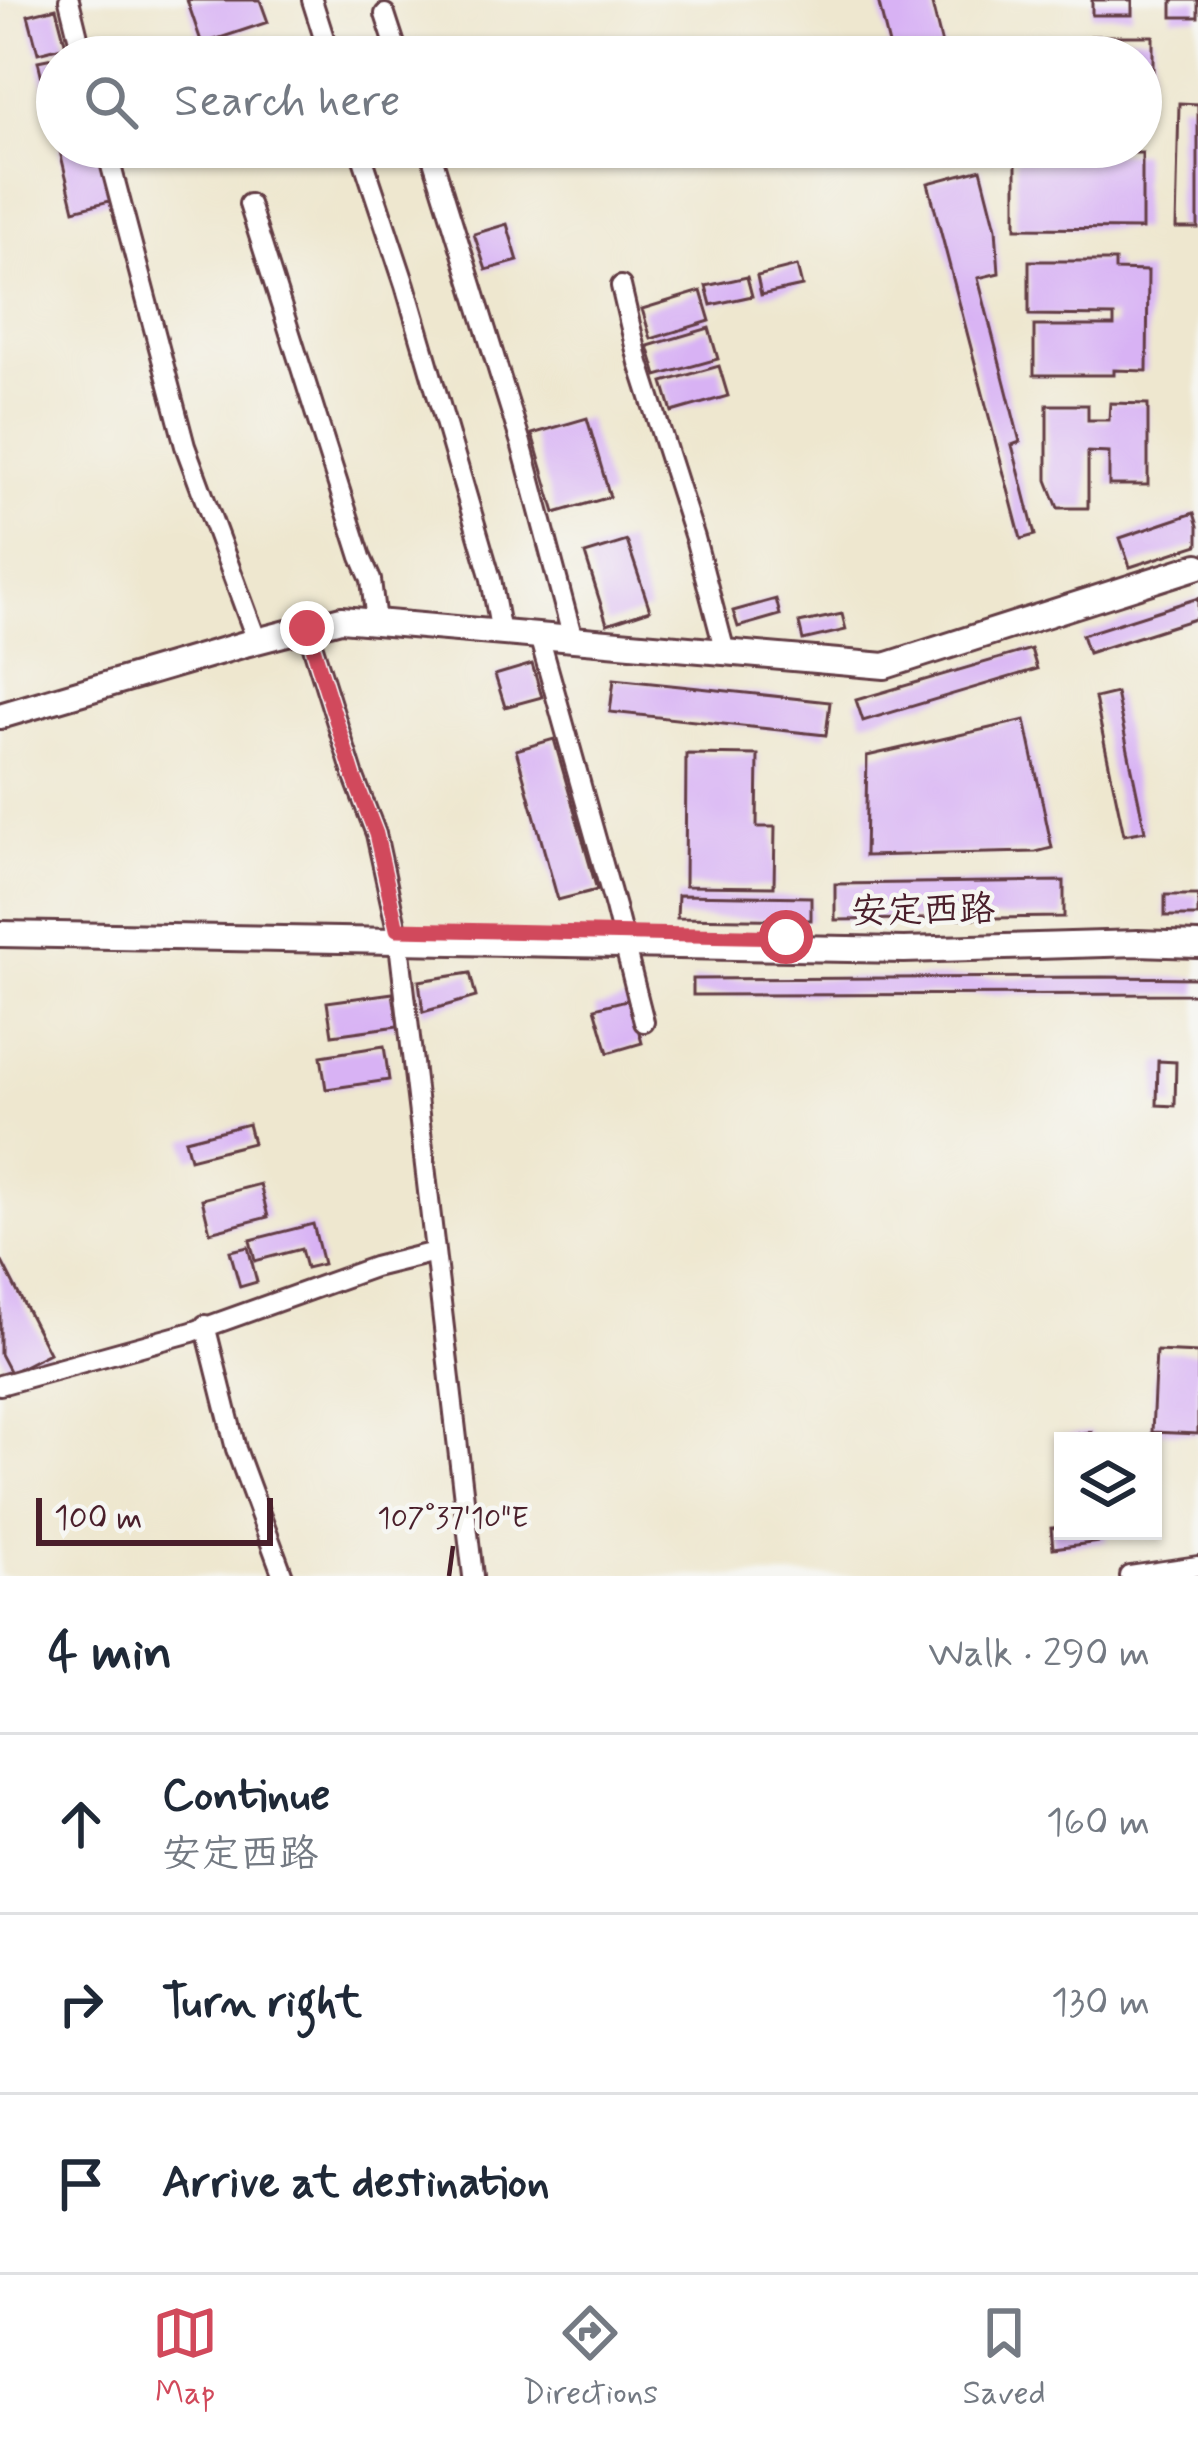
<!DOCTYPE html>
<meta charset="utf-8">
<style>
body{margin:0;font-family:Mynerve,"LXGW WenKai TC",sans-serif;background:#f6f6f7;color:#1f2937}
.controls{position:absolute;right:36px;bottom:36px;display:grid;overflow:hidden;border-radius:0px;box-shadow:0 3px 9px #0004}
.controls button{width:108px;height:108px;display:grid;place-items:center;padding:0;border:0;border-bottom:3px solid #e0e1e3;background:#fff;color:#1f2937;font:60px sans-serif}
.scale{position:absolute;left:36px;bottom:30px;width:237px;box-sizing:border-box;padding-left:12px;border:6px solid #4a1f2b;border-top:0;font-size:33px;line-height:42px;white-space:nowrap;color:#4a1f2b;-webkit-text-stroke:9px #f6f6f2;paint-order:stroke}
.stop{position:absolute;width:36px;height:36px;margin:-27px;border:9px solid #d1495b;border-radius:50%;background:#fff}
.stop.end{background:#d1495b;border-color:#fff;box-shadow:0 3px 12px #0008}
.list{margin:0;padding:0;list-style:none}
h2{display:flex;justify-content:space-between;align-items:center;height:156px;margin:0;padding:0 48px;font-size:51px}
h2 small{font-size:39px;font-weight:400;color:#747a83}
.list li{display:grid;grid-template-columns:78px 1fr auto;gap:36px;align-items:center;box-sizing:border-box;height:180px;padding:0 48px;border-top:3px solid #e0e1e3}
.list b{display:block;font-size:45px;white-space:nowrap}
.list p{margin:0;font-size:39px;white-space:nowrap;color:#747a83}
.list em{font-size:39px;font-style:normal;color:#747a83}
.icon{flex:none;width:66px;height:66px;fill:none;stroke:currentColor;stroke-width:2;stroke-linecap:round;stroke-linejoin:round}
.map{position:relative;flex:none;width:1198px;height:1576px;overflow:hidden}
.search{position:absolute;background:#fff;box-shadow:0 3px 9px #0004;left:36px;right:36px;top:36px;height:132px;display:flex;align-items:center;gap:30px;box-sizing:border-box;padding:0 42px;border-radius:66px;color:#747a83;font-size:45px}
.sheet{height:696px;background:#fff}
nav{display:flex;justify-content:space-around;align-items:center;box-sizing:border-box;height:168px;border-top:3px solid #e0e1e3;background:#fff;font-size:33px;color:#747a83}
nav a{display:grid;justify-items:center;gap:6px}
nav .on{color:#d1495b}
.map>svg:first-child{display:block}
</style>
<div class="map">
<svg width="1198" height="1576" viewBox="0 0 1198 1576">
<rect width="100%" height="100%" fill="#f6f6f2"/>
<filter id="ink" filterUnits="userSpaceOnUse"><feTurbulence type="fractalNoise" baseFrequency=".00833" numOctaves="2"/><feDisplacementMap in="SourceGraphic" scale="24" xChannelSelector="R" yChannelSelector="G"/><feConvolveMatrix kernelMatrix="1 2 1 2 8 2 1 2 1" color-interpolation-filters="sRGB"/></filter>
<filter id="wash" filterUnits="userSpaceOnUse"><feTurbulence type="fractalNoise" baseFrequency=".004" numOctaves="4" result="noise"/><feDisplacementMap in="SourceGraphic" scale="48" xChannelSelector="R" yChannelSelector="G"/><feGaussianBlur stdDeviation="2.7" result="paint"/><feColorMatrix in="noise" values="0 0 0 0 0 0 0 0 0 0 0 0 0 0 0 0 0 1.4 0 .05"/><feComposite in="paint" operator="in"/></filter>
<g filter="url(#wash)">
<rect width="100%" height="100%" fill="#eee7cf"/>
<g id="blocks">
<path fill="#d8b2f4" d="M187 0H260L268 22 202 44Z
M878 0H931L945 57H892Z
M1092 0H1132V15H1092Z
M1172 0H1198V17H1172Z
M56 8 66 46 38 53 28 15Z
M1091 36H1153V72L1141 74V57H1091Z
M57 57V132H55L38 61Z
M1179 103 1198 104V228H1176Z
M59 147H101L114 200 74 210Z
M915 147H968L969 151 919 163Z
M1073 153H1142V229L1016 228V158H1073Z
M981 169 996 228 999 273 978 278 1020 442 1012 445 1035 535 1021 539 928 183Z
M507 224 518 261 486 270 474 234Z
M1029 261H1115V270L1148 271 1147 371 1114 370V375H1034V326H1114V316L1029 315Z
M797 266 802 286 761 295 757 276Z
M747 277 752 296 711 305 706 286Z
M701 291 710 321 651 339 642 309Z
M709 328 718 359 657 376 648 346Z
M719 366 728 396 672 412 663 382Z
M1110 403 1148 404V485H1109V453L1088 452V508H1058L1047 480V405H1088V420H1109Z
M587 418 610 497 555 513 532 434Z
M1194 513 1198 526V545L1130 567 1120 538Z
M627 541 650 610 607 624 585 554Z
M1198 598V618L1088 653 1082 635Z
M776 599 780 615 738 627 733 611Z
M842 614 846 630 803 640 799 623Z
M1031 649 1037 669 863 721 856 700Z
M532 664 542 697 505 707 495 675Z
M614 679 830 702 826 735 610 712Z
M1116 693 1145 831 1124 835 1095 698Z
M1025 720 1052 848 1036 852 865 856 867 756Z
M554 739 597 890 558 900 516 750Z
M686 754 758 755 757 827H775L774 887 685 886Z
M1064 881V917L835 920V884Z
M678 895 811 897V920L677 918Z
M1165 895H1198V916H1165Z
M470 973 476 997 423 1012 419 981Z
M1103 977 1198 978V994L693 995V979Z
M393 993 398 1026 332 1035 327 1002Z
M630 999 642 1043 608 1053 595 1008Z
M384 1046 389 1080 326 1089 321 1056Z
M1158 1061 1176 1062 1175 1106 1157 1105Z
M248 1124 253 1143 190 1159 185 1140Z
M260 1184 268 1217 210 1232 202 1199Z
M313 1224 323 1264 306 1268 301 1249 255 1261 250 1240Z
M248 1247 257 1282 240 1287 230 1251Z
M0 1258 49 1353 10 1373 0 1354Z
M1156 1351 1198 1353V1434L1152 1432Z
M1091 1432 1093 1441H1063V1470H1060L1056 1437Z
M1063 1527V1531H1106L1107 1541 1053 1548 1051 1528Z"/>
</g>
</g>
<g filter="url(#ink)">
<use href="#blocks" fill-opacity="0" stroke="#633d44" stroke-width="3"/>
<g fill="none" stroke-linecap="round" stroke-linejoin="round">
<defs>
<path id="minor" d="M69 0 83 57
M312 0 330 57
M385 14 399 57
M106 147 185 446 257 641
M359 147 405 285 491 579 501 633
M429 147 521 443 573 639
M249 204 361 557 371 580 376 622
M621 286 639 363 695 538 725 652
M307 628 354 777 376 834 398 935 473 1576
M539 636 615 907 644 1022
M205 1325 236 1449 283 1576
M0 1385 192 1332 374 1267 435 1252
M1130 1576 1198 1566"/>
<path id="tertiary" d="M0 716 245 644 341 619 885 666 1198 566
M0 934 904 950 1138 943 1198 945"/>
</defs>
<use href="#minor" stroke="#633d44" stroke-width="24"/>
<use href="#tertiary" stroke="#633d44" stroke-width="30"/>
<use href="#minor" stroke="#fff" stroke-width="18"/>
<use href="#tertiary" stroke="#fff" stroke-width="24"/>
</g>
</g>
<g fill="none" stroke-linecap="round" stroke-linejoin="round" filter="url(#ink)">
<path stroke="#d1495b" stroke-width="15" d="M307 628 354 777 376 834 397 929 786 937"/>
</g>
<path fill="none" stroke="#4a1f2b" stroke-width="4.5" d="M449 1576 453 1546"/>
<g text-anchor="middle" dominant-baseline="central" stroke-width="9" stroke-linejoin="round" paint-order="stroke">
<g font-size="36" fill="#4a1f2b" stroke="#f6f6f2">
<text transform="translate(923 912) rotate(-1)">安定西路</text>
</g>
</g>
<g font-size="30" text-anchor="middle" fill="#4a1f2b" stroke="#f6f6f2" stroke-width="9" stroke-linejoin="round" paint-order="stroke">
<text x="453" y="1527">107°37'10"E</text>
</g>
</svg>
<div class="controls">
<button><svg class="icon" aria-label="layers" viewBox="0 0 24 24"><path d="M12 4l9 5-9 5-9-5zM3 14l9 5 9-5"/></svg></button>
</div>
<div class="scale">100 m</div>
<div class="stop" style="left:786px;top:937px"></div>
<div class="stop end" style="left:307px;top:628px"></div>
<div class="search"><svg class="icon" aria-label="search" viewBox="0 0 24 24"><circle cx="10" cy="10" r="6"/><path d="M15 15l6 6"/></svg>Search here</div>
</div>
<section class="sheet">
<h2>4 min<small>Walk · 290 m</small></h2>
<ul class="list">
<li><svg class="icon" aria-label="ahead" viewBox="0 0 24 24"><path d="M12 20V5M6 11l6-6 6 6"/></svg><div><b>Continue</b><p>安定西路</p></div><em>160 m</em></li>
<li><svg class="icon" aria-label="right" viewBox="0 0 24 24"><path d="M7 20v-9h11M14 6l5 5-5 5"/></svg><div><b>Turn right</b></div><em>130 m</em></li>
<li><svg class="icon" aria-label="arrive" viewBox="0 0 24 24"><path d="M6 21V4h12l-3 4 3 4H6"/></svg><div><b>Arrive at destination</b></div></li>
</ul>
</section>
<nav>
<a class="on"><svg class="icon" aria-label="map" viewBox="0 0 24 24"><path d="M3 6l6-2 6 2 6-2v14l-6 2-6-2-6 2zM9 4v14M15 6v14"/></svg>Map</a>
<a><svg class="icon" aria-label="directions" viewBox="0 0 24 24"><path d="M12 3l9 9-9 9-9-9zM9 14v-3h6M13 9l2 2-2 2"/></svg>Directions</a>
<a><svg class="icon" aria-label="saved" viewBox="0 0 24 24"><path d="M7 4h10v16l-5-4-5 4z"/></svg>Saved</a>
</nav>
